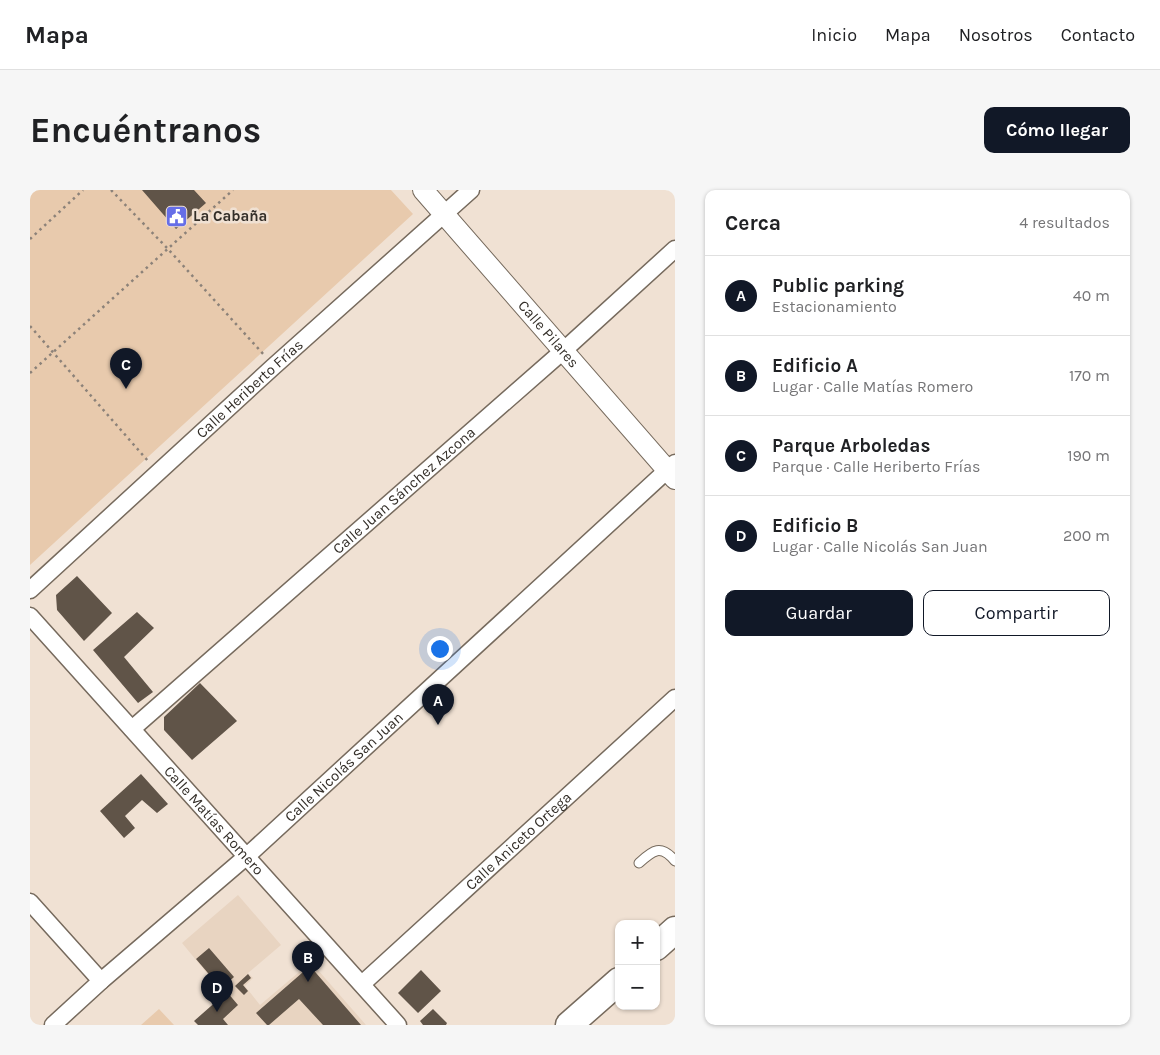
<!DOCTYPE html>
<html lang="es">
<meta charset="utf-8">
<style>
body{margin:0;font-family:Karla,sans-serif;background:#f6f6f6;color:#202124}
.controls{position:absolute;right:15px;bottom:15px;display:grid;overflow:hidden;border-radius:10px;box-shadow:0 1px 4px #0004}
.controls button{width:45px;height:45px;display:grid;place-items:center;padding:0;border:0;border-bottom:1px solid #e0e0e0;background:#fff;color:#202124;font:25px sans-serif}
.you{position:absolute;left:409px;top:458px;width:18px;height:18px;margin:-12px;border:4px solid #fff;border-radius:50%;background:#1a73e8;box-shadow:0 0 0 8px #1a73e833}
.badge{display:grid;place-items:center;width:32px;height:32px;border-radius:50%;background:#111827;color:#fff;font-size:16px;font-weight:700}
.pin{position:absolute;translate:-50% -41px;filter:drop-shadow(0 1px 2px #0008)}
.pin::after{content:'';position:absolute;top:26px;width:18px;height:15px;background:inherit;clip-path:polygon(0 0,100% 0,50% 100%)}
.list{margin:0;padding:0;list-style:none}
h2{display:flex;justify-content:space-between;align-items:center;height:65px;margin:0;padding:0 20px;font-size:21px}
h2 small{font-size:16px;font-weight:400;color:#757577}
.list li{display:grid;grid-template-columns:32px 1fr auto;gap:15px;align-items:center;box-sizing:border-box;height:80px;padding:0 20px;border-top:1px solid #e0e0e0}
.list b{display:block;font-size:19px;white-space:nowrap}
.list p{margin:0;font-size:16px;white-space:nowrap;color:#757577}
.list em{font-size:16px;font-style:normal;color:#757577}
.actions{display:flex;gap:10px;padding:15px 20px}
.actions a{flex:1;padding:11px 0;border:1px solid #111827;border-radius:10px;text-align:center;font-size:18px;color:#111827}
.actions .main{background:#111827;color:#fff}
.map{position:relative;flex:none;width:645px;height:835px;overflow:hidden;border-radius:10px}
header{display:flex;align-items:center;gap:30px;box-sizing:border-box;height:70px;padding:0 25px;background:#fff;border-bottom:1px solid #e0e0e0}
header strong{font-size:24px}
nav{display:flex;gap:28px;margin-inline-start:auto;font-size:18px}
.intro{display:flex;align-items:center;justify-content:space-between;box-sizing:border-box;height:120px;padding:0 30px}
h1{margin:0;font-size:35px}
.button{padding:12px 22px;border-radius:10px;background:#111827;color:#fff;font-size:18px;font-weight:700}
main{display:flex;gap:30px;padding:0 30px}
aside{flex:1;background:#fff;border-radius:10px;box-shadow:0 1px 4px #0004}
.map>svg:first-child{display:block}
</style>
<header>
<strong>Mapa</strong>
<nav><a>Inicio</a><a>Mapa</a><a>Nosotros</a><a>Contacto</a></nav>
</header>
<div class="intro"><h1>Encuéntranos</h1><a class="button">Cómo llegar</a></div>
<main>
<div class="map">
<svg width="645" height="835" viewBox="0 0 645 835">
<rect width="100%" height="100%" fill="#f0e1d3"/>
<path fill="#e8d4c1" d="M208 705 251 755 218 783 223 788 215 796 230 815 281 772 336 835H169L195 805 152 753Z"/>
<path fill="#e8caad" d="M0 0H361L383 24 0 375Z
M129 819 144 835H111Z"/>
<path fill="#605448" d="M112 0H164L176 13 146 39Z
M47 386 82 423 54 451 27 420 26 405Z
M107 422 124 438 94 467 123 502 108 513 63 460Z
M170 493 207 531 162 570 134 540V527Z
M111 584 138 614 127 623 112 610 95 626 105 638 94 648 70 621Z
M179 758 204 787 194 796 186 787 183 789 166 769Z
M280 776 331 835H293L269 809 239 835H237L226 823Z
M391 780 411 801 388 823 368 803Z
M218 784 221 788 213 795 218 801 214 805 205 796Z
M197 802 208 815 193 829 198 835H168L164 831Z
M403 819 417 833 416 835H393L390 831Z"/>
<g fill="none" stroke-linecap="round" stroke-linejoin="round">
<defs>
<path id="service" d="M609 673C623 660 631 654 645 671"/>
<g id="minor">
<path id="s1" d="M0 400 243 177 441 0"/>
<path id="s2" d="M0 426 368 835"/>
<path id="s3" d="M102 539 533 161 645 59"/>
<path d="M0 712 71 791"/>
<path id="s4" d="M332 794 645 508"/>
<path id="s5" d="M23 835 71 791 217 666 645 273"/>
</g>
<g id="tertiary">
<path id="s6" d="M393 0 645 289"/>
</g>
<path id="primary" d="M626 757 645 740
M539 835 589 791"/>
</defs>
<use href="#service" stroke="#766a5d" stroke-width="11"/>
<use href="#minor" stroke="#766a5d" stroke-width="19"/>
<use href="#tertiary" stroke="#766a5d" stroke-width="22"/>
<use href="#primary" stroke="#766a5d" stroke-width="29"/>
<path stroke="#8c8279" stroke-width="2.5" stroke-dasharray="2.5 4" stroke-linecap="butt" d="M81 0 138 59 235 166
M0 49 53 0
M0 136 118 271
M0 183 203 0"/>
<use href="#service" stroke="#fff" stroke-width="9"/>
<use href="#minor" stroke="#fff" stroke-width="16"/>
<use href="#tertiary" stroke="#fff" stroke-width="20"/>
<use href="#primary" stroke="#fff" stroke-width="26"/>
</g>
<defs>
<symbol id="civic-square" viewBox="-11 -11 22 22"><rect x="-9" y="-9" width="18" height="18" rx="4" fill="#666ee7" stroke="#f0e1d3"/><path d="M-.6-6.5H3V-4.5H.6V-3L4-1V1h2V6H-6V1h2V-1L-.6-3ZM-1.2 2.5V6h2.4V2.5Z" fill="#fff"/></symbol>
</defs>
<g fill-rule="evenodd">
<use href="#civic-square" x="134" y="14" width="25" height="25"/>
</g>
<g text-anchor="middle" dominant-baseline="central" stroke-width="5" stroke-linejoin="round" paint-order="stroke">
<g font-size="15" font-weight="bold" fill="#332e28" stroke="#f0e1d3" text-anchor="start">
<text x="163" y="26">La Cabaña</text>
</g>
<g font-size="15" fill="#332e28" stroke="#f0e1d3">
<text stroke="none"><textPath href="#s6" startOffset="191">Calle Pilares</textPath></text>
<text stroke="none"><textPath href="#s1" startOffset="298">Calle Heriberto Frías</textPath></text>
<text stroke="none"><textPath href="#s3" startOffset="362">Calle Juan Sánchez Azcona</textPath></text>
<text stroke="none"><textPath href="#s5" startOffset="389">Calle Nicolás San Juan</textPath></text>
<text stroke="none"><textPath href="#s2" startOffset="275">Calle Matías Romero</textPath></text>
<text stroke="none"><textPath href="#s4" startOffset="212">Calle Aniceto Ortega</textPath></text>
</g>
</g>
</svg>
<div class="controls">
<button>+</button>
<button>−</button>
</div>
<div class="you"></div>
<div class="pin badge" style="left:408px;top:535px">A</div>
<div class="pin badge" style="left:278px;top:792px">B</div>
<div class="pin badge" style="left:96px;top:199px">C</div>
<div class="pin badge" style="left:187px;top:822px">D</div>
</div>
<aside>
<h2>Cerca<small>4 resultados</small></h2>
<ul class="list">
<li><span class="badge">A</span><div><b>Public parking</b><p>Estacionamiento</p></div><em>40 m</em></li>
<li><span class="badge">B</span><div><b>Edificio A</b><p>Lugar · Calle Matías Romero</p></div><em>170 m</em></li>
<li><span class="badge">C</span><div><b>Parque Arboledas</b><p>Parque · Calle Heriberto Frías</p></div><em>190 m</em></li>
<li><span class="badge">D</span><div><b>Edificio B</b><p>Lugar · Calle Nicolás San Juan</p></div><em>200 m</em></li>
</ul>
<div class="actions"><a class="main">Guardar</a><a>Compartir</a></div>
</aside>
</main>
